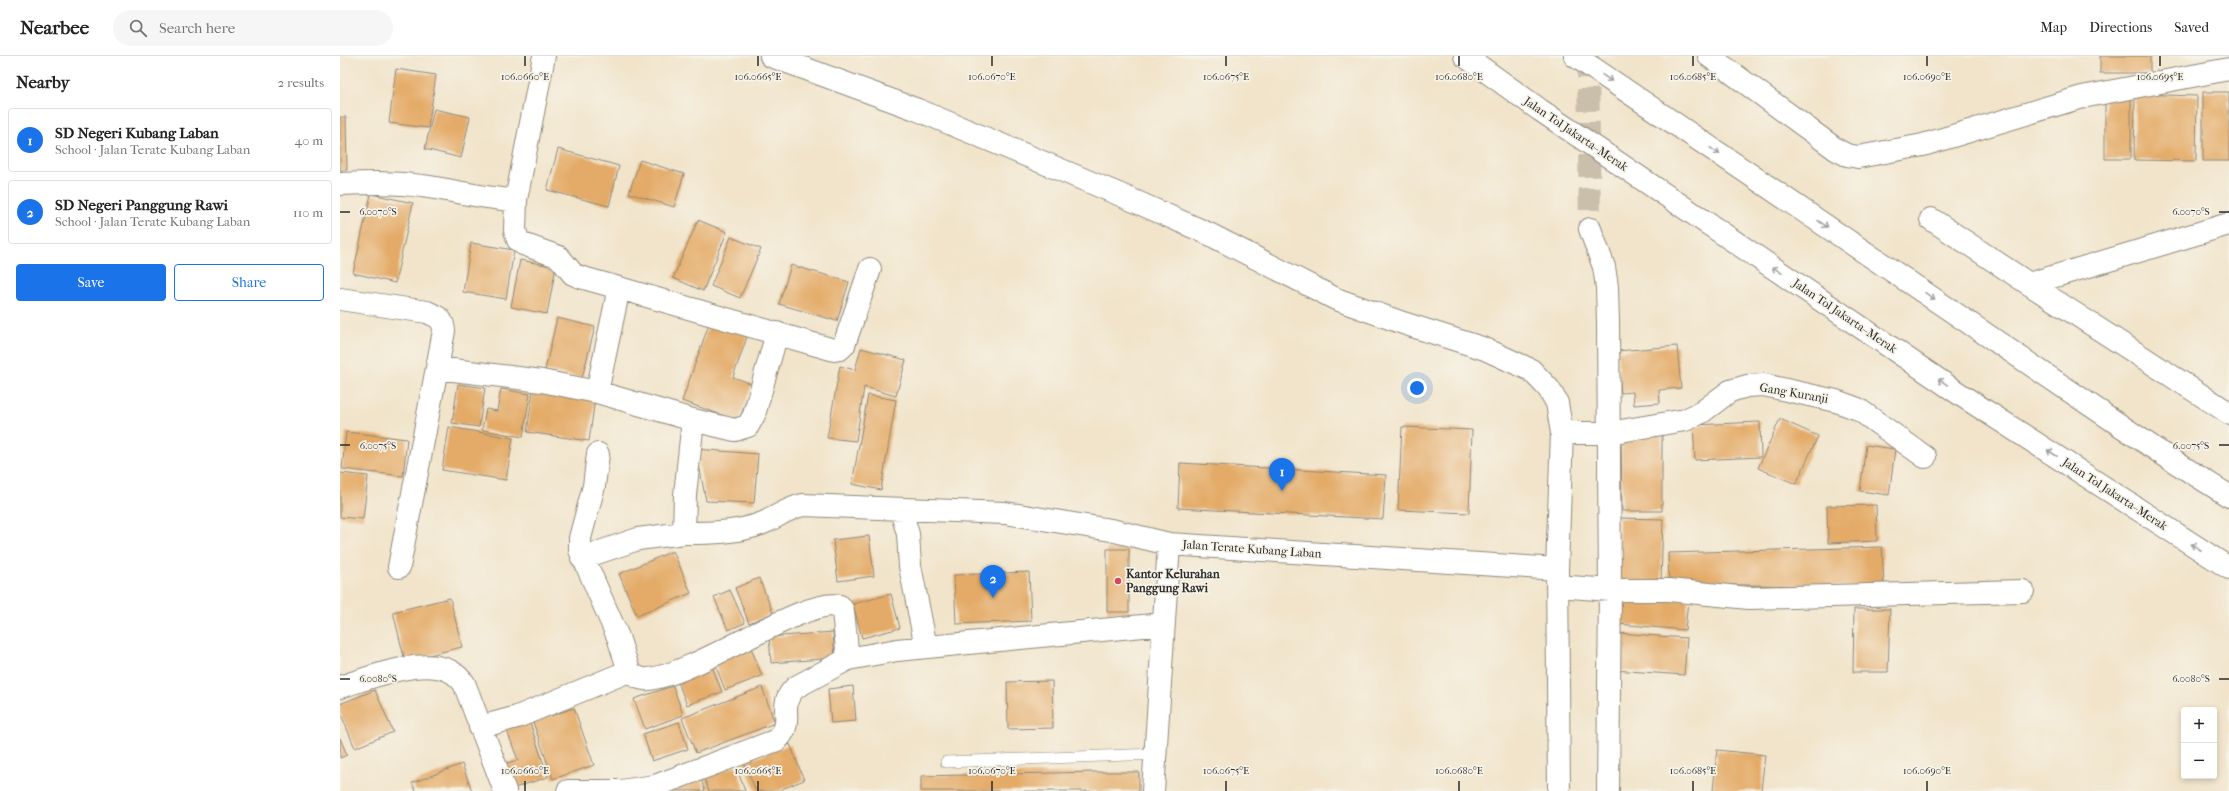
<!DOCTYPE html>
<meta charset="utf-8">
<style>
body{margin:0;font-family:"IM FELL French Canon",serif;background:#f6f6f6;color:#222}
.controls{position:absolute;right:12px;bottom:12px;display:grid;overflow:hidden;border-radius:4px;box-shadow:0 2px 6px #0003}
.controls button{width:36px;height:36px;display:grid;place-items:center;padding:0;border:0;border-bottom:1px solid #e0e0e0;background:#fff;color:#222;font:20px sans-serif}
.you{position:absolute;left:1077px;top:332px;width:14px;height:14px;margin:-10px;border:3px solid #fff;border-radius:50%;background:#1a73e8;box-shadow:0 0 0 6px #1a73e833}
.badge{display:grid;place-items:center;width:26px;height:26px;border-radius:50%;background:#1a73e8;color:#fff;font-size:13px;font-weight:700}
.pin{position:absolute;translate:-50% -33px;filter:drop-shadow(0 1px 2px #0008)}
.pin::after{content:'';position:absolute;top:21px;width:14px;height:12px;background:inherit;clip-path:polygon(0 0,100% 0,50% 100%)}
.list{margin:0;padding:0;list-style:none}
h2{display:flex;justify-content:space-between;align-items:center;height:52px;margin:0;padding:0 16px;font-size:17px}
h2 small{font-size:13px;font-weight:400;color:#767676}
.list li{display:grid;grid-template-columns:26px 1fr auto;gap:12px;align-items:center;box-sizing:border-box;height:64px;margin:0 8px 8px;padding:0 8px;border:1px solid #e0e0e0;border-radius:4px}
.list b{display:block;font-size:15px;white-space:nowrap}
.list p{margin:0;font-size:13px;white-space:nowrap;color:#767676}
.list em{font-size:13px;font-style:normal;color:#767676}
.actions{display:flex;gap:8px;padding:12px 16px}
.actions a{flex:1;padding:9px 0;border:1px solid #1a73e8;border-radius:4px;text-align:center;font-size:14px;color:#1a73e8}
.actions .main{background:#1a73e8;color:#fff}
.icon{flex:none;width:22px;height:22px;fill:none;stroke:currentColor;stroke-width:2;stroke-linecap:round;stroke-linejoin:round}
.map{position:relative;flex:none;width:1889px;height:735px;overflow:hidden}
header{display:flex;align-items:center;gap:24px;box-sizing:border-box;height:56px;padding:0 20px;background:#fff;border-bottom:1px solid #e0e0e0}
header strong{font-size:19px}
nav{display:flex;gap:22px;margin-inline-start:auto;font-size:14px}
.search{width:280px;height:36px;background:#f6f6f6;display:flex;align-items:center;gap:10px;box-sizing:border-box;padding:0 14px;border-radius:22px;color:#767676;font-size:15px}
main{display:flex}
aside{flex:1;background:#fff}
.map>svg:first-child{display:block}
</style>
<header>
<strong>Nearbee</strong>
<div class="search"><svg class="icon" aria-label="search" viewBox="0 0 24 24"><circle cx="10" cy="10" r="6"/><path d="M15 15l6 6"/></svg>Search here</div>
<nav><a>Map</a><a>Directions</a><a>Saved</a></nav>
</header>
<main>
<aside>
<h2>Nearby<small>2 results</small></h2>
<ul class="list">
<li><span class="badge">1</span><div><b>SD Negeri Kubang Laban</b><p>School · Jalan Terate Kubang Laban</p></div><em>40 m</em></li>
<li><span class="badge">2</span><div><b>SD Negeri Panggung Rawi</b><p>School · Jalan Terate Kubang Laban</p></div><em>110 m</em></li>
</ul>
<div class="actions"><a class="main">Save</a><a>Share</a></div>
</aside>
<div class="map">
<svg width="1889" height="735" viewBox="0 0 1889 735">
<rect width="100%" height="100%" fill="#f7f3e8"/>
<filter id="ink" filterUnits="userSpaceOnUse"><feTurbulence type="fractalNoise" baseFrequency=".025" numOctaves="2"/><feDisplacementMap in="SourceGraphic" scale="8" xChannelSelector="R" yChannelSelector="G"/><feConvolveMatrix kernelMatrix="1 2 1 2 8 2 1 2 1" color-interpolation-filters="sRGB"/></filter>
<filter id="wash" filterUnits="userSpaceOnUse"><feTurbulence type="fractalNoise" baseFrequency=".012" numOctaves="4" result="noise"/><feDisplacementMap in="SourceGraphic" scale="16" xChannelSelector="R" yChannelSelector="G"/><feGaussianBlur stdDeviation="0.9" result="paint"/><feColorMatrix in="noise" values="0 0 0 0 0 0 0 0 0 0 0 0 0 0 0 0 0 1.4 0 .05"/><feComposite in="paint" operator="in"/></filter>
<g filter="url(#wash)">
<rect width="100%" height="100%" fill="#f1e4ca"/>
<g id="blocks">
<path fill="#e4ab67" d="M1760 0H1810V17H1760Z
M56 13 96 19 88 72 49 67Z
M1863 36H1889V105H1863Z
M1795 38 1857 40 1856 105 1794 104Z
M1765 40H1791V103H1765Z
M94 53 130 61 121 102 85 93Z
M0 61H6L7 114H0Z
M218 93 279 110 269 150 207 134Z
M300 104 344 118 334 151 289 137Z
M31 138 73 147 55 227 13 217Z
M358 164 387 176 363 235 333 222Z
M391 181 421 193 400 242 371 230Z
M131 187 174 194 166 243 123 236Z
M180 204 216 211 207 258 171 251Z
M451 209 509 226 497 265 439 248Z
M217 262 255 271 242 322 205 314Z
M370 265 408 278 393 321 412 328 399 365 342 345Z
M1337 290 1341 332 1319 334 1320 347 1294 349 1293 336 1281 337 1277 295Z
M521 292 566 304 556 340 524 331 516 385 487 382 500 310 515 314Z
M118 328 145 332 139 371 112 367Z
M161 333 190 338 183 381 142 374 146 353 157 355Z
M193 334 255 343 249 385 187 376Z
M528 339 556 344 541 434 512 428Z
M1440 363 1478 380 1456 428 1418 412Z
M1420 366 1421 401 1355 404 1353 369Z
M109 371 173 382 166 424 102 414Z
M1062 371 1132 374 1129 457 1058 454Z
M6 376 67 383 63 420 2 413Z
M1322 377V455H1282L1281 378Z
M1526 389 1555 393 1549 439 1520 435Z
M356 393 418 398 414 447 366 445Z
M840 407 1046 419 1043 463 838 452Z
M0 417 28 420 23 463 0 461Z
M1536 449 1537 485 1488 487 1487 450Z
M1279 462 1323 463 1321 526 1278 525Z
M529 480 534 520 498 525 493 484Z
M1542 491 1544 531 1329 528 1328 497Z
M767 493H789V556H767Z
M333 495 351 537 297 560 279 518Z
M689 516 691 565 616 568 614 519Z
M419 522 433 557 409 567 395 532Z
M390 534 405 567 388 574 374 541Z
M551 538 560 572 522 582 513 548Z
M1280 539 1348 544 1345 574 1278 568Z
M110 542 122 591 65 605 53 556Z
M1514 553H1550L1548 616H1513Z
M493 576 495 602 431 607 429 581Z
M1277 577 1347 582 1344 619 1274 614Z
M410 589 422 620 385 634 373 603Z
M371 608 382 636 347 649 336 621Z
M712 625 713 672 668 673 667 626Z
M333 630 343 659 305 673 294 643Z
M513 630 516 665 491 667 488 633Z
M422 631 435 667 356 697 342 662Z
M35 634 53 676 15 692 0 656V648Z
M234 652 254 709 213 723 193 666Z
M189 664 208 721 171 733 163 708 178 704 166 672Z
M339 666 348 693 312 705 303 678Z
M0 682 7 699 0 702Z
M450 688 464 724 437 735H416L404 707Z
M1377 694 1425 699 1421 735H1373Z
M122 708 132 735H76L72 727Z
M396 710 405 735H369L364 722Z
M755 716H799V735H581V720Z
M361 723 365 735H324Z"/>
</g>
</g>
<g filter="url(#ink)">
<use href="#blocks" fill-opacity="0" stroke="#8e887a" stroke-width="1"/>
<g fill="none" stroke-linecap="round" stroke-linejoin="round">
<path stroke="#c9bfaa" stroke-width="22" stroke-dasharray="22 11" stroke-linecap="butt" d="M1248 0 1250 173"/>
<defs>
<path id="service" d="M606 706 815 698"/>
<path id="minor" d="M204 0 176 144 175 174 178 184 183 188 219 201 233 218 240 221 279 232 257 336
M431 0 578 54 783 140 869 178 996 243 1063 267 1145 293 1191 314 1209 333 1217 347 1222 377 1217 513 1219 735
M1369 0 1497 94 1507 99 1518 101 1583 89 1742 41 1889 13
M0 128C28 127 55 126 82 130 114 134 144 143 176 144
M1591 163 1689 228 1889 168
M1250 173 1264 211 1267 231 1268 266 1270 534 1268 735
M1689 228 1889 357
M279 232 494 294 500 293 504 289 530 213
M0 243 87 256C98 261 103 262 104 275L59 511
M97 312 202 325 257 336 353 364 345 439 344 477 298 483 242 502
M353 364 395 374 408 370 414 359 437 277
M1222 377H1269L1345 364 1362 356 1390 335 1407 330 1424 329 1496 345 1518 353 1585 401
M561 454 568 478 570 510 586 591
M344 477C370 477 398 477 423 467 437 461 448 452 463 449L665 457 771 474 829 488
M1217 530 1270 534H1329L1409 542 1683 535
M289 615C294 620 300 624 308 623 356 619 466 540 500 550L503 555 508 603
M0 631C29 622 81 601 110 615 115 617 120 623 124 627L165 735
M140 671 177 661 289 615 278 581 240 494V482L254 430 258 398
M228 735H276
M281 735 315 730 437 684C457 664 435 650 456 631L508 603 557 594 823 568
M813 735 829 488 1217 513"/>
<path id="motorway" d="M1125 0 1200 54 1624 341 1889 512
M1235 0 1827 401 1889 440"/>
</defs>
<use href="#service" stroke="#8e887a" stroke-width="12"/>
<use href="#minor" stroke="#8e887a" stroke-width="24"/>
<use href="#motorway" stroke="#8e887a" stroke-width="24"/>
<use href="#service" stroke="#fff" stroke-width="11"/>
<use href="#minor" stroke="#fff" stroke-width="22"/>
<use href="#motorway" stroke="#fff" stroke-width="22"/>
</g>
<defs><path id="oneway-shaft" d="M-6 0H5M1.5-3L5.5 0L1.5 3" fill="none" stroke-width="1.6" stroke-linecap="round" stroke-linejoin="round"/></defs>
<g stroke="#a0a0a0">
<use href="#oneway-shaft" transform="translate(1267 22) rotate(34)"/>
<use href="#oneway-shaft" transform="translate(1375 95) rotate(34)"/>
<use href="#oneway-shaft" transform="translate(1483 168) rotate(34)"/>
<use href="#oneway-shaft" transform="translate(1437 214) rotate(-146)"/>
<use href="#oneway-shaft" transform="translate(1590 240) rotate(34)"/>
<use href="#oneway-shaft" transform="translate(1603 326) rotate(-146)"/>
<use href="#oneway-shaft" transform="translate(1712 397) rotate(-147)"/>
<use href="#oneway-shaft" transform="translate(1856 491) rotate(-147)"/>
</g>
</g>
<path fill="none" stroke="#2b2b2b" stroke-width="1.5" d="M185 0V10M418 0V10M652 0V10M886 0V10M1119 0V10M1353 0V10M1587 0V10M1820 0V10M0 156H10M1879 156H1889M0 389H10M1879 389H1889M0 623H10M1879 623H1889M185 725V735M418 725V735M652 725V735M886 725V735M1119 725V735M1353 725V735M1587 725V735"/>
<circle fill="#d1495b" stroke="#f7f3e8" stroke-width="1.5" cx="778" cy="525" r="4"/>
<g text-anchor="middle" dominant-baseline="central" stroke-width="3.5" stroke-linejoin="round" paint-order="stroke">
<g font-size="12" fill="#2b2b2b" stroke="#f7f3e8">
<text transform="translate(1236 78) rotate(34)">Jalan Tol Jakarta–Merak</text>
<text transform="translate(1505 260) rotate(34)">Jalan Tol Jakarta–Merak</text>
<text transform="translate(1454 337) rotate(10)">Gang Kuranji</text>
<text transform="translate(1775 438) rotate(33)">Jalan Tol Jakarta–Merak</text>
<text transform="translate(912 493) rotate(4)">Jalan Terate Kubang Laban</text>
</g>
<g font-size="12" font-weight="bold" fill="#2b2b2b" stroke="#f7f3e8" text-anchor="start">
<text x="786" y="518">Kantor Kelurahan<tspan x="786" dy="14">Panggung Rawi</tspan></text>
</g>
</g>
<g font-size="10" text-anchor="middle" fill="#2b2b2b" stroke="#f7f3e8" stroke-width="3.5" stroke-linejoin="round" paint-order="stroke">
<text x="185" y="24">106.0660°E</text>
<text x="418" y="24">106.0665°E</text>
<text x="652" y="24">106.0670°E</text>
<text x="886" y="24">106.0675°E</text>
<text x="1119" y="24">106.0680°E</text>
<text x="1353" y="24">106.0685°E</text>
<text x="1587" y="24">106.0690°E</text>
<text x="1820" y="24">106.0695°E</text>
<text x="38" y="159">6.0070°S</text>
<text x="1851" y="159">6.0070°S</text>
<text x="38" y="393">6.0075°S</text>
<text x="1851" y="393">6.0075°S</text>
<text x="38" y="626">6.0080°S</text>
<text x="1851" y="626">6.0080°S</text>
<text x="185" y="718">106.0660°E</text>
<text x="418" y="718">106.0665°E</text>
<text x="652" y="718">106.0670°E</text>
<text x="886" y="718">106.0675°E</text>
<text x="1119" y="718">106.0680°E</text>
<text x="1353" y="718">106.0685°E</text>
<text x="1587" y="718">106.0690°E</text>
</g>
</svg>
<div class="controls">
<button>+</button>
<button>−</button>
</div>
<div class="you"></div>
<div class="pin badge" style="left:942px;top:435px">1</div>
<div class="pin badge" style="left:653px;top:542px">2</div>
</div>
</main>
